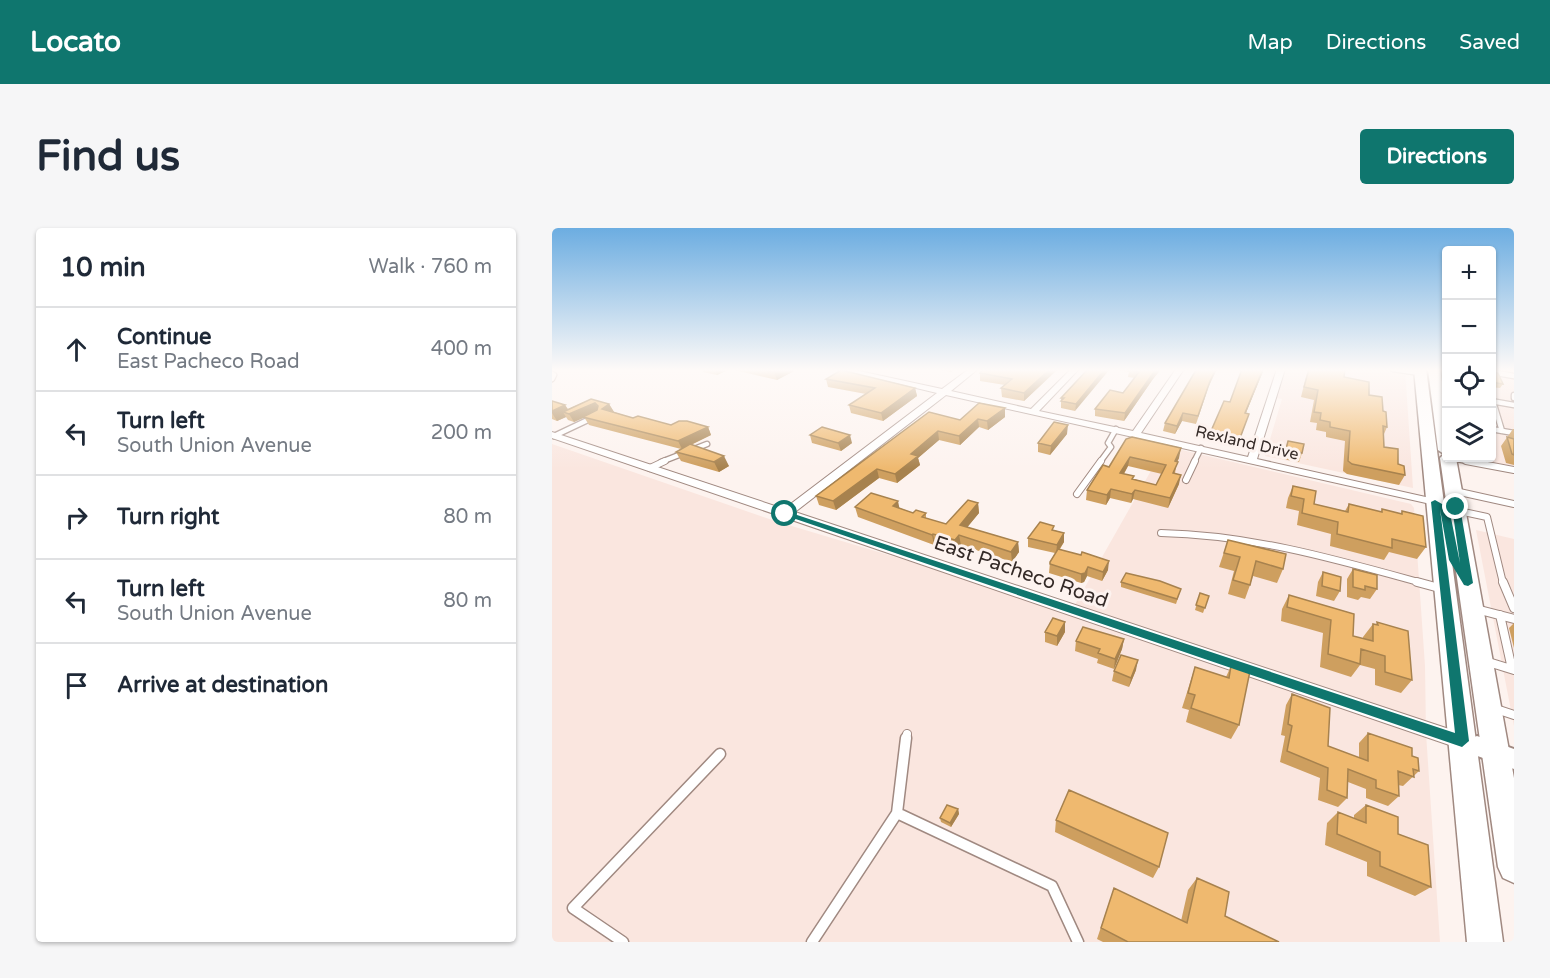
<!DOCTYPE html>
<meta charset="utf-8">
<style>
body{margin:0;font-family:"Varela Round",sans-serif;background:#f6f6f7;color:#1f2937}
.controls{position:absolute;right:18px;top:18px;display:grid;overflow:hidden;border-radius:6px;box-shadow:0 2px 4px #0004}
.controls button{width:54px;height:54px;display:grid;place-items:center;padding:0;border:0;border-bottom:2px solid #e0e1e3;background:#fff;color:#1f2937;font:30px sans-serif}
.stop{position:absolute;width:18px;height:18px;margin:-14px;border:4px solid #0f766e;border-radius:50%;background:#fff}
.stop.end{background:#0f766e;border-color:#fff;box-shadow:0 2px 6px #0008}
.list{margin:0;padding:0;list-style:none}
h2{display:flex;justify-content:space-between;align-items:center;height:78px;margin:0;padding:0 24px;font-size:26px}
h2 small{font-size:20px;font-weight:400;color:#747a83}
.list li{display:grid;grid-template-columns:39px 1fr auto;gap:18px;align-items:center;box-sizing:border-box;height:84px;padding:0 24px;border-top:2px solid #e0e1e3}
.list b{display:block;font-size:22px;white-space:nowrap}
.list p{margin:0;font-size:20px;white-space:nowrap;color:#747a83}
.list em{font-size:20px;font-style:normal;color:#747a83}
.icon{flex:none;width:33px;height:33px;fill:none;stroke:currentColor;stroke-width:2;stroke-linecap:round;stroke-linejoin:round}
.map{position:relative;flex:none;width:962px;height:714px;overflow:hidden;border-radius:6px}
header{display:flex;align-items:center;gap:36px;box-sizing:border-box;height:84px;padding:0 30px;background:#0f766e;color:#fff}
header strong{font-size:28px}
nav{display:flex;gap:33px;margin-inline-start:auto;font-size:21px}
.intro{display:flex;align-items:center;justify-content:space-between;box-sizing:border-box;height:144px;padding:0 36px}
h1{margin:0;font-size:42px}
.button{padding:15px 27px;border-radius:6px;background:#0f766e;color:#fff;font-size:21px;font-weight:700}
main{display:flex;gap:36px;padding:0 36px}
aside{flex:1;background:#fff;border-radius:6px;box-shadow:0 2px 4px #0004}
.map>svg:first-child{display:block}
</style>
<header>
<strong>Locato</strong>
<nav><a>Map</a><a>Directions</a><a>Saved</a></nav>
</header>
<div class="intro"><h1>Find us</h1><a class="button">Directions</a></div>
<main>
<aside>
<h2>10 min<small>Walk · 760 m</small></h2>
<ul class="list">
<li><svg class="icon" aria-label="ahead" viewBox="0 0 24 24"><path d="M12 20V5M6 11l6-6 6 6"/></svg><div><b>Continue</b><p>East Pacheco Road</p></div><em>400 m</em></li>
<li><svg class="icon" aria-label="left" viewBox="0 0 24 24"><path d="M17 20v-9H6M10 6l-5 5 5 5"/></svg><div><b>Turn left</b><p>South Union Avenue</p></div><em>200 m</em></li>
<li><svg class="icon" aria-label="right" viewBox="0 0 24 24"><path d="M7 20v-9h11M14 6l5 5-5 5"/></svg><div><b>Turn right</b></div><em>80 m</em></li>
<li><svg class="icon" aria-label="left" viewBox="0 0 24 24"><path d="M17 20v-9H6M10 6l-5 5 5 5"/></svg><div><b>Turn left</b><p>South Union Avenue</p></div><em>80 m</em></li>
<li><svg class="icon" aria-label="arrive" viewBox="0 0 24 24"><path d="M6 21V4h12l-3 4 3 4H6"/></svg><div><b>Arrive at destination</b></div></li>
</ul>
</aside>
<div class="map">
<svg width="962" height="714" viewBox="0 0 962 714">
<rect width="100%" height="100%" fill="#fdf3ef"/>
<path fill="#fae6df" d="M719 141H853L861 260 713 228 730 171 720 169Z
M940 141H962V238L918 230H939Z
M0 216 223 293 520 382 613 218 859 276 862 280 873 438 874 505 888 714H0Z
M924 302 962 311V498Z"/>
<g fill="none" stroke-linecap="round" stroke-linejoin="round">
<defs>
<path id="service-far3" d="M841 141 868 145
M939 144 962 148
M0 146 2 147 0 151
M962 167V170
M939 173 962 177
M941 173 950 203
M939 201 962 205
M2 208 40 190
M898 230 922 234
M109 234 155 216
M548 234 559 219 556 215 564 201
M642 234 649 220"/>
<path id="service-far2" d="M914 233 962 242
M98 240 113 233
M634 252 643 233
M903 263 962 276
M525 266 549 233
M907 283 935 289 951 355
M609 305C700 307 783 331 870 355"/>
<path id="service-far1" d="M865 354 891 361
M951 354 962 380
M924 381 962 391
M948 387 960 441
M933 433 962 442
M944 481 962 487
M354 512 355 506"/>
<path id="service" d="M345 585 500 658 526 714
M71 714 21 680 168 526
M260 714 345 585 354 510"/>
<path id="minor" d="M285 141H298L390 161 417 141H426L399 163 479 181 519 141H527L487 183 581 203 624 141H632L589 205 696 229 725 141H733L705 231 887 272V276L883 277 394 167 243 284 912 506 918 508 921 514 918 520 912 522 0 210V204L232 281 385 165Z"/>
<path id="tertiary" d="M925 508 962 521V541L917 525 914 518 917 511Z"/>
<path id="primary" d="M862 141H874L951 714H915Z
M876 141H888L894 178V230H904L962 550V655L951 650 946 639 888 230 892 226 886 222Z"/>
</defs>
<use href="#service-far3" stroke="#a08981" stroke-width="7"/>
<use href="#service-far2" stroke="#a08981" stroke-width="8"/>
<use href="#service-far1" stroke="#a08981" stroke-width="10"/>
<use href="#service" stroke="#a08981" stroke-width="13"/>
<use href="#minor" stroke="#a08981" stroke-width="2"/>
<use href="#tertiary" stroke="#a08981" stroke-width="4"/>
<use href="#primary" stroke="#a08981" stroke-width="3"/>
<use href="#service-far3" stroke="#fff" stroke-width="4.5"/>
<use href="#service-far2" stroke="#fff" stroke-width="6"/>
<use href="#service-far1" stroke="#fff" stroke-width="8"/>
<use href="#service" stroke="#fff" stroke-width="10"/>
<use href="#minor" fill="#fff" fill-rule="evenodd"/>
<use href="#tertiary" fill="#fff" fill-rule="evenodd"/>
<use href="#primary" fill="#fff" fill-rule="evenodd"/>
</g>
<path fill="#ce9f5f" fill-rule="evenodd" d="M150 141H242V143L225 152 178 141 165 147 151 144Z
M387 141H404L399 144 388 142Z
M506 141 472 173 450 169 449 160 453 157 428 153V145Z
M536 141 523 183 509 180V170Z
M560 141H609L601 151 572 193 543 188V181L571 165 583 150 576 149 577 144Z
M712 141 694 185 697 186 685 219 657 212 659 203 678 174Z
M756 141H793L792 149 817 167 831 183 835 199 832 206V219L846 236 853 247 847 257 795 246 791 243 793 213 774 209V204L764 202 765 195 758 194 762 172 749 169Z
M939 143 951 156 948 160 939 159Z
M274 151 363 160 365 168 331 193 299 185 297 177 314 166 276 159Z
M656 160 644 196 630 193 623 206 611 203 613 195Z
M39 171 57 176 62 184 81 190 119 197 156 199 159 207 139 217 177 238 167 244 129 233 124 224 129 221 37 197 32 189 22 194 16 192 14 189 5 193 0 191V173L13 177 16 181Z
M377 184 408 192 453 189 436 202 427 199 408 217 387 212 366 230 368 237 345 255 327 250 284 282 267 277 264 268Z
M961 201H962V237L954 235 949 218Z
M515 206 498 227 486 224V215Z
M258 207 300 215 289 223 260 215Z
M574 211 627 230 625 234 623 245 627 256 616 280 581 271 579 275 558 270 554 277 534 272 535 262 557 239ZM576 238 610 246 604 257 582 251 572 246Z
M736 213 750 225 747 234 730 231Z
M741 258 762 276 793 283 797 276 829 284 830 281 849 286 850 283 874 319 865 331 837 324 832 332 778 318 779 306 745 297 747 283 734 280 736 270Z
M426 275 427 285 415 299 466 314 467 324 460 334 409 317 404 322 383 315 382 317 306 289 303 279 348 280 361 285H374V290L394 296Z
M502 302 512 305V314L508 321 556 342 550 353 535 348 532 354 529 355 497 345 498 334 503 325 476 319V310Z
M676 312 731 341 725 355 701 348 698 357 693 371 676 366 682 343 667 339Z
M801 341 825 361 818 371 809 369 806 372 795 369V351Z
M771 344 788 363 782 373 764 368 766 354Z
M569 354 629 361 624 376 569 359Z
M648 365 657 368 651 385 643 382Z
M737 367 802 386 801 408 811 411V409L821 396 824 397 825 394 860 452 849 465 823 457V441L808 437 799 449 768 439 771 405 729 393 730 381Z
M513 394V404L505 418 493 414V404Z
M962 395V420L957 400Z
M572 411 570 421 562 441 545 435 546 431 523 423 524 413Z
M679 438 687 497 679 511 634 494 637 482 630 480 643 439 674 449Z
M584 442 577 459 560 453 562 443Z
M740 466 776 518 807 530V515L816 505 860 528 867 543 851 558 846 557 847 568 836 578 814 570V561L796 554 795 570 786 579 766 572 768 550 728 534 733 508 729 507 734 477Z
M814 577 846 606 879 659 863 668 815 648V634L773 617 775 595 786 584 802 591V587Z
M406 581 407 586 399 599 389 594 388 590Z
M504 592 607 639 601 650 503 604Z
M645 650 673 688 727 714H551L545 711 562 660 629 693 636 662Z"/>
<path fill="#a7824e" d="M163 141H178L165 147Z
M230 141H242V143L225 152 222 144Z
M498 141H506L472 173V165Z
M553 141H558L523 183 524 176Z
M604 141H609L601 151 572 193 573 185Z
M664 141H665L656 160 644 196 658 153Z
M711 141H712L690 194 693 185Z
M363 160 365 168 331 193 329 185Z
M43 175 48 183 22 194 17 186 11 184 14 189 5 193 0 185V183L13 177 18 185Z
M57 176 62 184 50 181Z
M453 180V189L436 202 435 193Z
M631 185 630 193 623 206 625 198Z
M426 191 427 199 408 217 407 208Z
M516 197 515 206 498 227 499 218Z
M156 199 159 207 130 221 126 213Z
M386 203 387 212 366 230 368 237 345 255 343 246 359 226Z
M298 207 300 215 289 223 286 215Z
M629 220 627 230 621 242 623 233Z
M172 228 177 238 167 244 162 234Z
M578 229 576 238 567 254 568 245Z
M325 241 327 250 284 282 281 273Z
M629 247 627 256 616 280 618 270Z
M559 261 558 270 554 277 555 267Z
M583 262 581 271 579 275 580 266Z
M346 273 348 283 341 278Z
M426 275 427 285 409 307 408 297Z
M512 305V314L504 326 505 317Z
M381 306 383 315 382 317 380 307Z
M407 307 409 317 404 322 403 312Z
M466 314 467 324 460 334 459 324Z
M557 333 556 342 550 353 551 344Z
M536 339 535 348 532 354 529 355V346Z
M513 394V404L505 418V408Z
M572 411 570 421 562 441 563 431Z
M586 432 584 442 577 459 579 450Z
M406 581 407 586 399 599 398 595Z"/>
<path fill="#efb96f" stroke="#a7824e" stroke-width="1.5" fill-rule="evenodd" d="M206 141H230L222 144Z
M431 141H498L472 165 449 160 460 151 428 145Z
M536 141H553L524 176 509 173 512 170H509Z
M578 141H604L573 185 543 181 558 162 571 165 587 144 577 142Z
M649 141H664L658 153 646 188 631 185 625 198 613 195 644 142Z
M690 141H711L693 185 697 186 688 210 659 203 672 173 678 174Z
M757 141H793L792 149 817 154V167L830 169 831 183 834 184 835 199 831 198 832 219 846 221V236L852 238 853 247 800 236 796 233 798 203 778 199V194L768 192 769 185 762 184 766 162 752 159Z
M289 142 363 160 329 185 297 177 323 160 274 151Z
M939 143 940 144 946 145 951 156 939 154Z
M39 171 57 176 50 181 81 190 86 188 119 197 127 193H135L156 199 126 213 31 189 45 182 46 178 43 175 17 186 11 184Z
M0 173 13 177 0 183Z
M427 175 453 180 435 193 426 191 407 208 386 203 359 226 366 228 343 246 325 241 281 273 264 268 377 184 408 192Z
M502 194 516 197 499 218 486 215Z
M270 199 298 207 286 215 258 207Z
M580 209 629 220 623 233 626 234 621 245 629 247 618 270 583 262 580 266 559 261 555 267 535 262 551 237 557 239 574 211ZM578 229 614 237 604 257 580 251 582 248 568 245Z
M955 209 962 211V227L960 226Z
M736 213 752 216 750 225 734 221Z
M138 216 172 228 162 234 124 224Z
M741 258 764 263 762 276 796 284 797 276 830 284V281L850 286V283L871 288 874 319 840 311V320L785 306 786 294 750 285 752 271 739 268Z
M319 265 346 273 341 278 361 285 364 282 374 285 370 289 394 296 416 272 426 275 408 297 466 314 459 324 407 307 403 312 381 306 380 307 303 279Z
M488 294 502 298 500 302 512 305 505 317 476 310Z
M676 312 734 326 731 341 704 333 698 357 681 352 688 329 672 325Z
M506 321 529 327 530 324 557 333 551 344 536 339 533 345 529 346 498 336V334Z
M801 341 825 347V361L813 358V362L801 359Z
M771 344 789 349 788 363 770 358Z
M574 345 608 353 629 361 625 371 569 354Z
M648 365 657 368 653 380 644 377Z
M737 367 802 386 801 408 821 413V396L826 397 825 394 856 403 860 452 833 444V428L809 421 808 436 776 426 779 392 735 379Z
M501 390 513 394 505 408 493 404Z
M531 399 572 411 563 431 546 425 548 421 524 413Z
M569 427 586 432 579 450 562 443Z
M679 438 698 443 687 497 639 480 643 467 636 465 643 439 677 450Z
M740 466 778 480 776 518 816 533V505L860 520V528L866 530 867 543 861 541 862 549 846 543 847 568 824 560V552L796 541 795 570 775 562 776 540 735 523 740 498 736 496Z
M517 562 616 605 607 639 504 592Z
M395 577 406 581 398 595 388 590Z
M814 577 846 589V606L876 617 879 659 828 638V624L785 606 786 584 814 595Z
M645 650 677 664 673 688 727 714H576L549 700 562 660 635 695Z"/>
<linearGradient id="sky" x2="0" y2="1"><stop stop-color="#6cade1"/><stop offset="0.59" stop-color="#fefaf8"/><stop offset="1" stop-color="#fefaf8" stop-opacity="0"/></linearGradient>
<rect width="962" height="241" fill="url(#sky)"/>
<path fill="#0f766e" d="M883 272 897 280 908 335 900 279 904 277 908 279 921 355 916 358 912 357 897 332 888 281 917 513 910 519 229 286 236 284 903 505 879 274Z"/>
<g text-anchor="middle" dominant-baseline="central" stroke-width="6" stroke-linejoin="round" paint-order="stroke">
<g font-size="16" fill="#342a27" stroke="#fdf3ef">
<text transform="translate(695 215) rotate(13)">Rexland Drive</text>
</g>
<g font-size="20" fill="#342a27" stroke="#fdf3ef">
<text transform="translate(469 344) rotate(19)">East Pacheco Road</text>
</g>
</g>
</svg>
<div class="controls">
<button>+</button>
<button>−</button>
<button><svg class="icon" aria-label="locate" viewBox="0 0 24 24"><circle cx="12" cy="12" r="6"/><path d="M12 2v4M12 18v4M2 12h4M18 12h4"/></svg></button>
<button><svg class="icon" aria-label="layers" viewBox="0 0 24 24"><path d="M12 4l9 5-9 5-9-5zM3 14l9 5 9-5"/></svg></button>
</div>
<div class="stop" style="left:233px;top:286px"></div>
<div class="stop end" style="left:904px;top:279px"></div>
</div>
</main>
